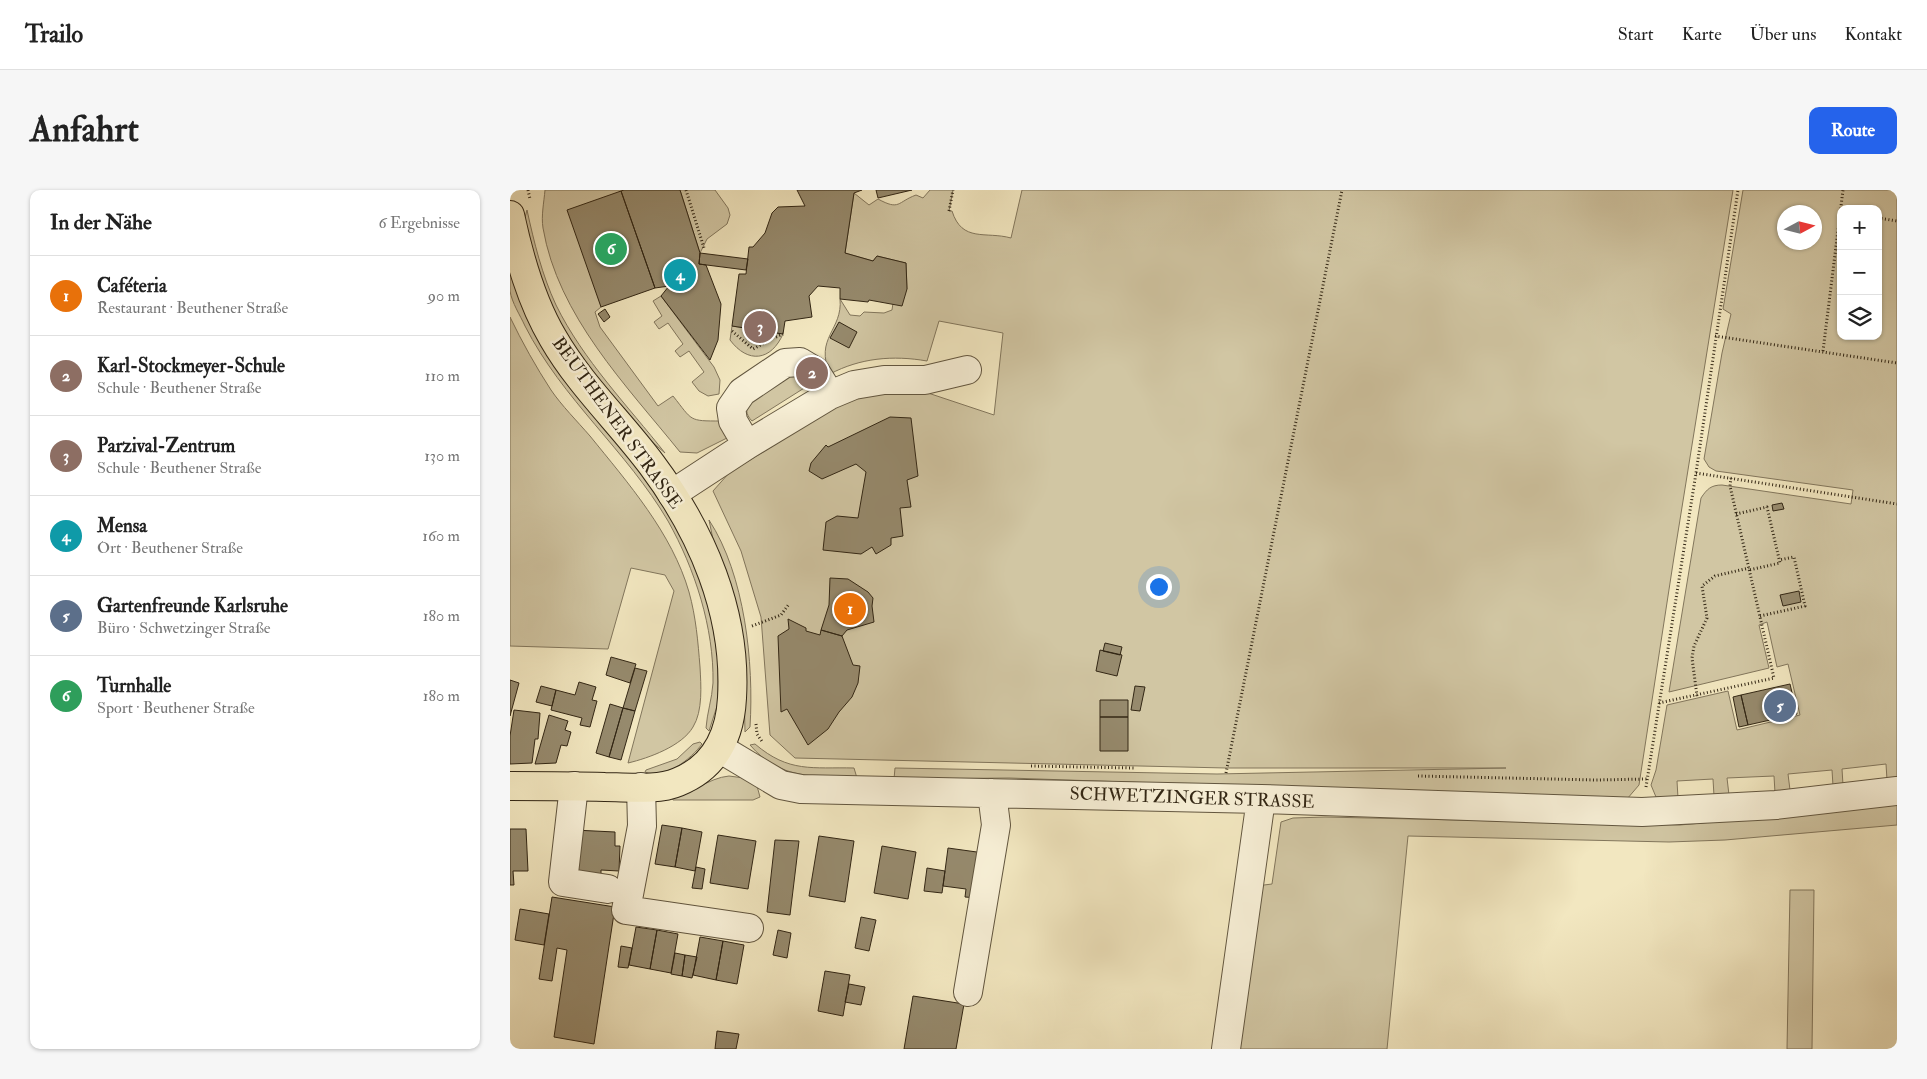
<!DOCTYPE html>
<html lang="de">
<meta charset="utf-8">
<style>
body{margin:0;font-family:"IM FELL Double Pica",serif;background:#f6f6f6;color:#222}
.controls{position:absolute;right:15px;top:15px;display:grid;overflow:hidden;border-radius:10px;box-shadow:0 1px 4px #0004}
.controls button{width:45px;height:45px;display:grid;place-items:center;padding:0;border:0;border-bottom:1px solid #e0e0e0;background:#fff;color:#222;font:25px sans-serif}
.compass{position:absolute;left:1267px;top:15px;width:45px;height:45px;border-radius:50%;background:#fff;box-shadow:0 1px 4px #0004;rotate:83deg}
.you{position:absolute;left:648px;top:396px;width:18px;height:18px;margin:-12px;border:4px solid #fff;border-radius:50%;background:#1a73e8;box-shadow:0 0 0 8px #1a73e833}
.badge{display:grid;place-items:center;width:32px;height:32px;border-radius:50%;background:#2563eb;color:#fff;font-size:16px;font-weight:700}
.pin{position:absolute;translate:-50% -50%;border:2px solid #fff;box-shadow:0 1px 5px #0006}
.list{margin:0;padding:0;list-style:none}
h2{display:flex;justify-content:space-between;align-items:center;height:65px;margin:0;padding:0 20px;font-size:21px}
h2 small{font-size:16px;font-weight:400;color:#767676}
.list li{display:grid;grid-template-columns:32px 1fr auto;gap:15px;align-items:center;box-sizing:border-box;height:80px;padding:0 20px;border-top:1px solid #e0e0e0}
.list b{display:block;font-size:19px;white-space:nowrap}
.list p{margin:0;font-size:16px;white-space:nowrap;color:#767676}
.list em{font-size:16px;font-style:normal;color:#767676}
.icon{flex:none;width:28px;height:28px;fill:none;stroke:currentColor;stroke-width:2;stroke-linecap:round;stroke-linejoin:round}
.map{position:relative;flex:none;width:1387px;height:859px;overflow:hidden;border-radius:10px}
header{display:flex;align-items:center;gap:30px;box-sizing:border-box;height:70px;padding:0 25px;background:#fff;border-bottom:1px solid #e0e0e0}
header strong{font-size:24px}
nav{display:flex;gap:28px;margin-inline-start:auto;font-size:18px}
.intro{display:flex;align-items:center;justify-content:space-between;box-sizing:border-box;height:120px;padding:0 30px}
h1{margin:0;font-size:35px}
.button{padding:12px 22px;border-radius:10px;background:#2563eb;color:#fff;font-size:18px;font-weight:700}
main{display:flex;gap:30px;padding:0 30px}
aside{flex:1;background:#fff;border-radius:10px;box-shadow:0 1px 4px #0004}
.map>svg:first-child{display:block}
</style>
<header>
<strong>Trailo</strong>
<nav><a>Start</a><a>Karte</a><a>Über uns</a><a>Kontakt</a></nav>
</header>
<div class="intro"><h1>Anfahrt</h1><a class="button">Route</a></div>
<main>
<aside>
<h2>In der Nähe<small>6 Ergebnisse</small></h2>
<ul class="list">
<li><span class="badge" style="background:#e8710a">1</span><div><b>Caféteria</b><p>Restaurant · Beuthener Straße</p></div><em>90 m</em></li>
<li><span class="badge" style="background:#8d6e63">2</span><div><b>Karl-Stockmeyer-Schule</b><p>Schule · Beuthener Straße</p></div><em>110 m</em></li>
<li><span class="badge" style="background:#8d6e63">3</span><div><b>Parzival-Zentrum</b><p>Schule · Beuthener Straße</p></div><em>130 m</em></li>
<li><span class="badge" style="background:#0f9aa8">4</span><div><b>Mensa</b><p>Ort · Beuthener Straße</p></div><em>160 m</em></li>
<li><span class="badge" style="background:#5c6f8a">5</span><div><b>Gartenfreunde Karlsruhe</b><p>Büro · Schwetzinger Straße</p></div><em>180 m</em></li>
<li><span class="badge" style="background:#2e9e5b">6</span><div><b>Turnhalle</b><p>Sport · Beuthener Straße</p></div><em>180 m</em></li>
</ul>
</aside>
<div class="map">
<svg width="1387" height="859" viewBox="0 0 1387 859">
<rect width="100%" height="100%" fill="#f2e7c0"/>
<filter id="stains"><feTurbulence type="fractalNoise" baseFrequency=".004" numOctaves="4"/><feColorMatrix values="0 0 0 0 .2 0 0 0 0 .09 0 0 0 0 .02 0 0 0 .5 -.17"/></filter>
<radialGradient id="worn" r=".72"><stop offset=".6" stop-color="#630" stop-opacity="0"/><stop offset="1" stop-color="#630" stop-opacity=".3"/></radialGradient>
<path fill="#d1c6a3" stroke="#82765c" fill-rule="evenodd" d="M35 0H114L91 117 85 122 90 137 148 216 163 206C183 231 178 231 211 231L219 247 187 263 170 262C116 195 48 126 33 38 31 26 34 12 35 0Z
M170 0H205L218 18 220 25 217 34 197 49 190 63Z
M420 0H443L439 21H442C452 53 476 41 501 48L512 0H1223L1164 367 1129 595 1117 609 499 588 384 589 385 578 707 584 996 578H716L285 568 260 545 251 427 231 361 203 301 219 283 329 215 357 203H418L484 225 493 143 429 131 417 171C383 165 350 168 320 184 304 148 333 140 330 109L340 125 350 126 354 122 374 123 382 120 383 113 397 99 396 73 367 66 363 71 335 63 344 3 359 15 368 9C390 21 387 12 406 5L413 8Z
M1233 0H1387V589L1377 590 1376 574 1332 579 1333 595 1323 596 1322 580 1278 584 1280 600 1265 603 1264 586 1217 588 1219 605 1204 606 1203 589 1167 591 1168 608 1146 607 1141 595 1146 580 1157 515 1218 501 1227 540 1290 525 1278 474 1267 477 1257 432 1249 435 1259 478 1159 502 1191 308C1197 299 1201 295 1212 295L1341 314 1343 300 1206 281 1199 277 1194 269 1212 163 1221 124 1213 119ZM1331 19H1368V146H1331ZM1274 22H1304V52H1274Z
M17 20C24 52 32 85 46 115 73 170 118 216 155 263 107 224 59 157 34 100 24 79 20 53 14 31Z
M0 82 23 138 135 288 170 342 193 394 202 431 208 468V513L199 541 196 538C197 523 202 509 203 493 204 438 185 379 158 331 117 261 52 209 15 136 10 125 2 113 0 101 0 95 0 88 0 82Z
M151 106 204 177 210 190 209 204 198 206 189 201 182 192 194 182 179 161 170 167 165 161 173 154 158 133 149 139 144 132 152 126 143 111Z
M0 127C12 152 26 177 41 200 52 216 67 231 80 246 118 293 162 343 179 402 186 427 188 452 190 477 191 495 193 521 183 537 172 556 139 568 118 573L164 401 155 385 121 378 98 459 0 456Z
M222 136 273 144C261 171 238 174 220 150Z
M290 181 299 195 242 231C235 224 236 218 238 208Z
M199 330C235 385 244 473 240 537L235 542 234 499Z
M190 552 192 554C181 569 155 590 135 582L136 580 167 569 183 554Z
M245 554C279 583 302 577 344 578L347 588C304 586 270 590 240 555Z
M219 586 234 588 247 596 250 607 243 610H163L162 608C182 604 198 588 219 586Z
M1387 615V635L1215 650 1159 652 898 646 877 859H724L746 696 762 694 771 632 783 628 815 627 1170 635Z
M1280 700H1304L1302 859H1277Z"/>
<path fill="#968a6d" stroke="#322614" d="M114 0H170L190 63 189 74 196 75 211 114 208 150 200 170 151 106 159 96 145 98 111 1Z
M287 0H352L344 3 335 63 363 71 367 66 396 73 397 99 392 116 359 110 358 112 330 109V98L308 96 299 106 302 127 275 131 273 144 222 136 229 84H236L239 57H243L255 43 262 23 268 17 295 16Z
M366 0H402L368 8Z
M111 1 145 98 91 117 57 20Z
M190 63 238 69 236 80 189 74Z
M95 119 100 127 94 132 88 124Z
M329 132 347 142 339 158 320 148Z
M380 227 401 228 408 286 397 290 401 317 390 318 393 346 381 348V355L366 364 362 357 351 364 313 360 316 332 327 326 348 328 356 282 346 274 312 289 299 281 301 273 316 255 318 257Z
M1272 313 1274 319 1263 321 1262 315Z
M320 388 338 389 358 402 363 408 362 416 364 432 337 440 332 446 311 440 319 415Z
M1289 401 1291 412 1273 416 1270 405Z
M278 429 296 438V441L310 445 311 440 332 446 343 475 350 476 348 493 342 507 329 522 318 539 298 555 277 519 271 522 268 446 279 439Z
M595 453 612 457 610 465 593 461Z
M590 460 612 465 607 486 586 481Z
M101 467 126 474 120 493 96 485Z
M125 478 137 481 125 521 113 518Z
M0 490 9 493 0 526Z
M69 492 86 497 82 510 87 511 80 537 70 535 72 528 41 520 46 500 65 505Z
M1280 494 1287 524 1238 535 1231 505Z
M31 496 46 500 42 516 26 512Z
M625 496 635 497 630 521 621 520Z
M1231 505 1238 535 1229 537 1223 507Z
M590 510H618V527H590Z
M100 514 113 518 99 567 86 563Z
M113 518 125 521 111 570 99 567Z
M4 520 30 523 28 549H25L22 573 0 574V546Z
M39 525 58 531 55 540 61 542 57 556 51 555 46 573 25 574Z
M590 527H618V561H590Z
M152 635 172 638 165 677 145 674Z
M172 638 192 642 185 681 165 677Z
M0 639H16L18 681H3L4 695H0Z
M64 640 105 642V656H110L109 681 91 680V685L62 683Z
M208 645 246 651 238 699 200 693Z
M309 646 344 651 335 712 299 706Z
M265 650 289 651 280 725 257 722Z
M372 656 406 662 398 709 364 703Z
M438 658 474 663 468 708 455 707 456 699 433 696Z
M186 677 195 679 192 699 182 698Z
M417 678 435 681 432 703 414 701Z
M42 707 105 717 84 854 44 847 57 760 47 758 42 791 29 789Z
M10 719 39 724 34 755 5 750Z
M351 727 366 730 359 761 345 758Z
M126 737 147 740 140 779 119 775Z
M147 740 168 744 161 783 140 779Z
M268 740 281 743 277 768 263 765Z
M190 747 213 751 206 790 183 785Z
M213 751 234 755 227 794 206 790Z
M111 756 122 758 118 778 108 777Z
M165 763 175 765 172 786 161 784Z
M175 765 187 767 182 788 172 786Z
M315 781 340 785 333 826 308 821Z
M339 794 355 797 351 815 335 812Z
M403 806 454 814 446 859H394Z
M207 841 229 844 226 859H205Z"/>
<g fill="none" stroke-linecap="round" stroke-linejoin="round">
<defs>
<path id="minor" d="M237 255 223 231 221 218 232 202 275 173 290 172 305 181 320 205
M162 304 237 255 320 205 344 195 374 190H415L457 180
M209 558 271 595 291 599 751 609 1132 622 1266 615 1387 601
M64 596 53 692 98 699
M131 597 132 636 116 720 239 738
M458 802 486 635 482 603
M716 859 751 609"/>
<path id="major" d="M0 25C9 67 21 111 43 148 70 195 110 232 142 275 192 342 227 423 222 508 220 546 205 577 168 592 147 601 118 597 95 597 63 596 32 596 0 596"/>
</defs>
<use href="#minor" stroke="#62563f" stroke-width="30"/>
<use href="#major" stroke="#322614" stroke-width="30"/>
<path stroke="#322614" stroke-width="3" stroke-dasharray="1 2.5" stroke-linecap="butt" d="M18 0 20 9
M176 0 194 58
M439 21 443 0
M1368 28 1387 31
M222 141 243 159 258 151
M1205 146 1387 173
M266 147 273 144
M1313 161 1333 0
M1186 283 1387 314
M1226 324 1257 317 1270 373 1239 380
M1250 426 1295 416 1284 367 1269 370
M242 436 271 425 279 414
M1187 506 1182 468 1184 456 1197 428 1192 396 1205 386 1239 378
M1149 513 1264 488 1220 296 1221 288
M246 534 247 544 253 553
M521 576 624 578
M716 583 832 0
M908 586 1086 590 1137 589
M1136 597 1186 283 1228 0"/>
<use href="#minor" stroke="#f7efd6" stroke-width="28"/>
<use href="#major" stroke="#f2e7c0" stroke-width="28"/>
</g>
<g text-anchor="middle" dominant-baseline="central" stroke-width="5" stroke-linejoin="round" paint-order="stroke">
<g font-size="18" fill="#322614" stroke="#f7efd6">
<text transform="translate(107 233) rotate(54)">BEUTHENER STRASSE</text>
<text transform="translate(682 608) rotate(2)">SCHWETZINGER STRASSE</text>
</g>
</g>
<rect width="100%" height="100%" filter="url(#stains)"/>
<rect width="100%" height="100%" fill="url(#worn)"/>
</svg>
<div class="controls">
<button>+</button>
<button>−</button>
<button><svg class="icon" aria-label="layers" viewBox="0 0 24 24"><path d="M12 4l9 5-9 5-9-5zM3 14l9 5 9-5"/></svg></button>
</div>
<svg class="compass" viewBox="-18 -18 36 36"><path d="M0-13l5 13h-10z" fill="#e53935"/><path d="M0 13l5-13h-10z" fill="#767676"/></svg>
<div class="you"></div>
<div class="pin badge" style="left:340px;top:419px;background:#e8710a">1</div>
<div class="pin badge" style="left:302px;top:183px;background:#8d6e63">2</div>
<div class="pin badge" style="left:250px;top:137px;background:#8d6e63">3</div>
<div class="pin badge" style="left:170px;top:85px;background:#0f9aa8">4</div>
<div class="pin badge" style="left:1270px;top:516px;background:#5c6f8a">5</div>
<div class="pin badge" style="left:101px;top:59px;background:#2e9e5b">6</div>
</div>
</main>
